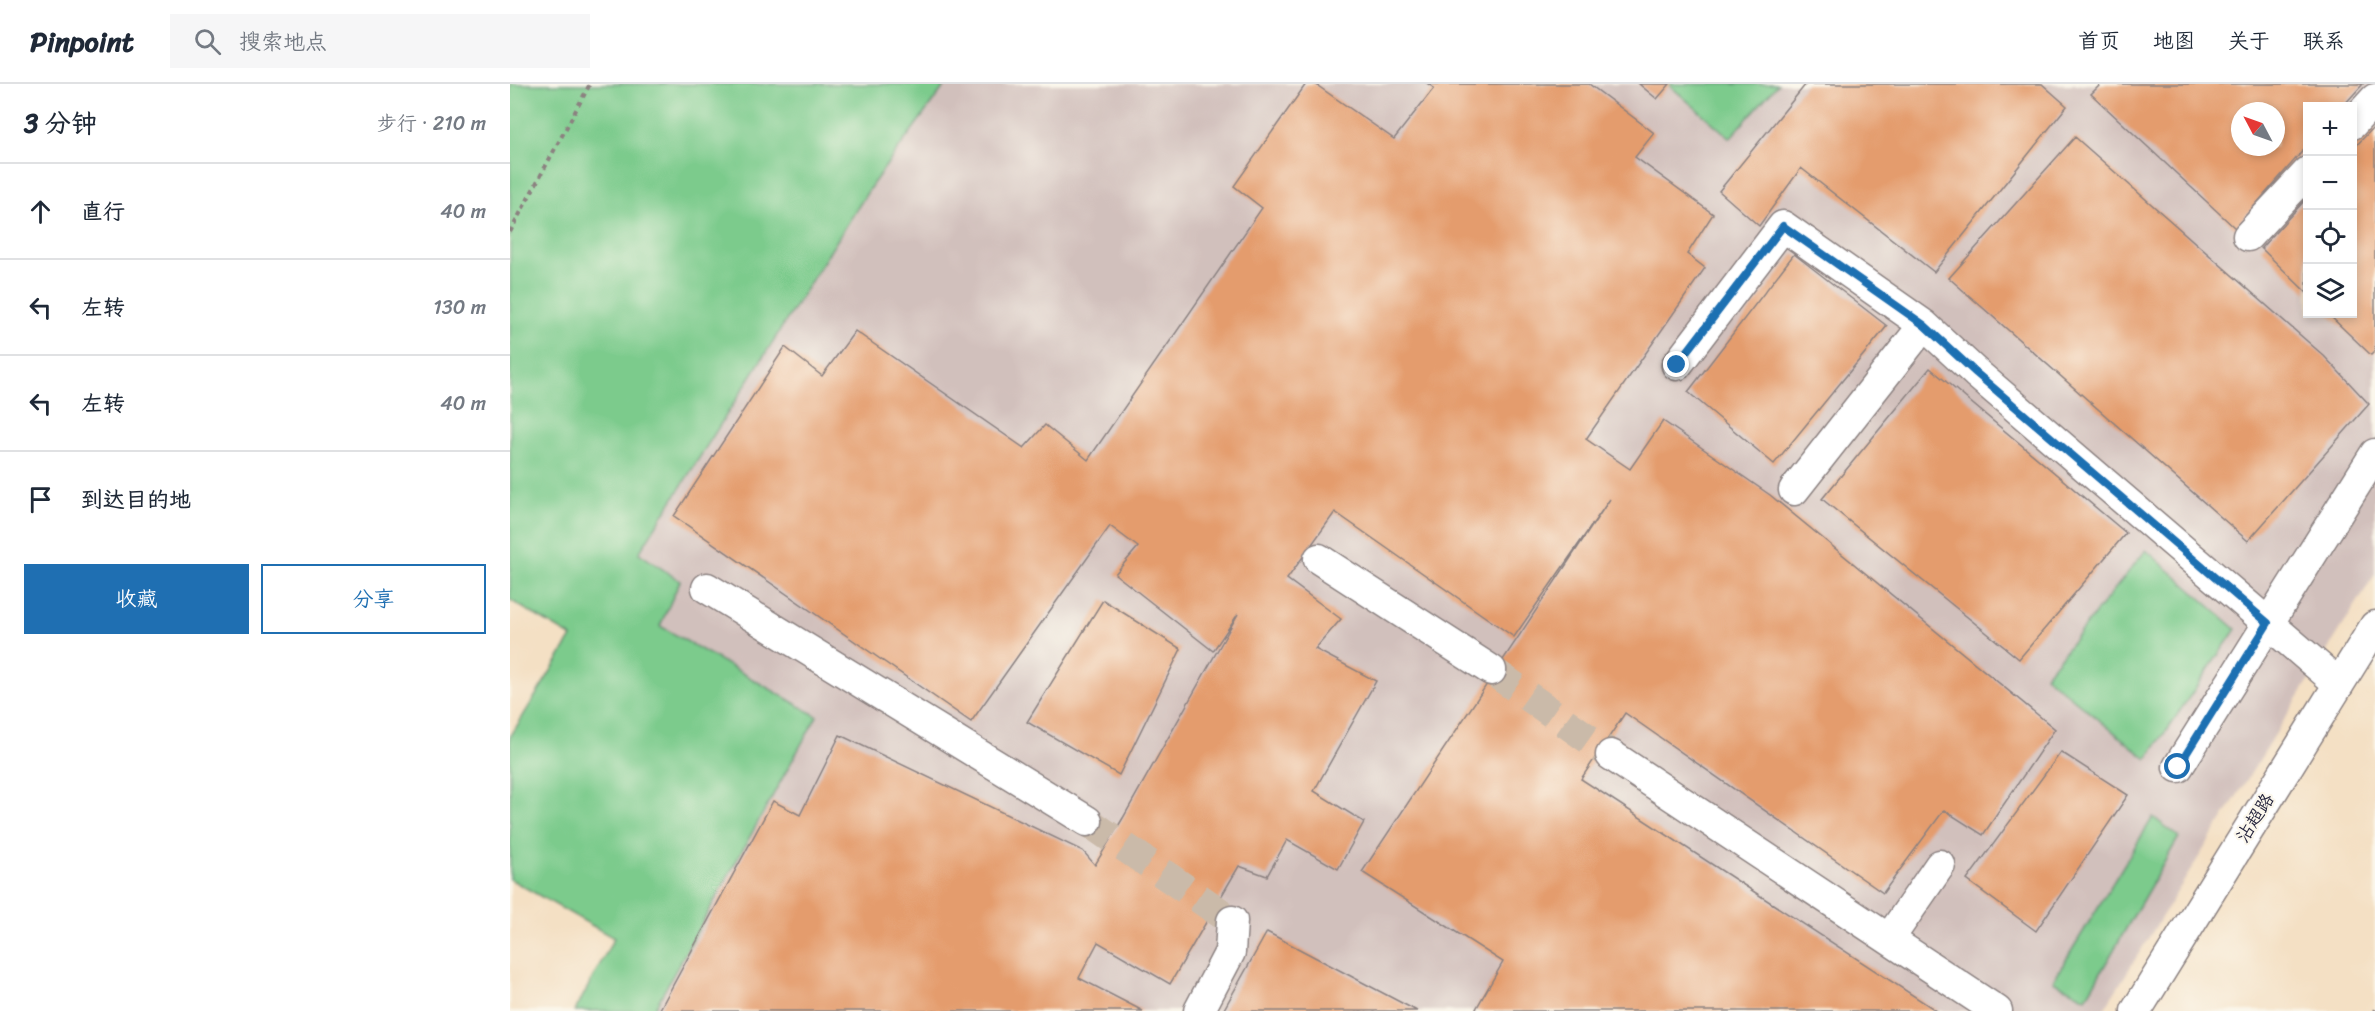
<!DOCTYPE html>
<html lang="zh">
<meta charset="utf-8">
<style>
body{margin:0;font-family:Sriracha,"LXGW WenKai TC",sans-serif;background:#f6f6f7;color:#1f2937}
.controls{position:absolute;right:18px;top:18px;display:grid;overflow:hidden;border-radius:0px;box-shadow:0 3px 9px #0003}
.controls button{width:54px;height:54px;display:grid;place-items:center;padding:0;border:0;border-bottom:2px solid #e0e1e3;background:#fff;color:#1f2937;font:30px sans-serif}
.compass{position:absolute;left:1721px;top:18px;width:54px;height:54px;border-radius:50%;background:#fff;box-shadow:0 3px 9px #0003;rotate:311deg}
.stop{position:absolute;width:18px;height:18px;margin:-14px;border:4px solid #1f6fb2;border-radius:50%;background:#fff}
.stop.end{background:#1f6fb2;border-color:#fff;box-shadow:0 2px 6px #0008}
.list{margin:0;padding:0;list-style:none}
h2{display:flex;justify-content:space-between;align-items:center;height:78px;margin:0;padding:0 24px;font-size:26px}
h2 small{font-size:20px;font-weight:400;color:#747a83}
.list li{display:grid;grid-template-columns:39px 1fr auto;gap:18px;align-items:center;box-sizing:border-box;height:96px;padding:0 24px;border-top:2px solid #e0e1e3}
.list b{display:block;font-size:22px;white-space:nowrap}
.list em{font-size:20px;font-style:normal;color:#747a83}
.actions{display:flex;gap:12px;padding:18px 24px}
.actions a{flex:1;padding:14px 0;border:2px solid #1f6fb2;border-radius:0px;text-align:center;font-size:21px;color:#1f6fb2}
.actions .main{background:#1f6fb2;color:#fff}
.icon{flex:none;width:33px;height:33px;fill:none;stroke:currentColor;stroke-width:2;stroke-linecap:round;stroke-linejoin:round}
.map{position:relative;flex:none;width:1865px;height:927px;overflow:hidden}
header{display:flex;align-items:center;gap:36px;box-sizing:border-box;height:84px;padding:0 30px;background:#fff;border-bottom:2px solid #e0e1e3}
header strong{font-size:28px}
nav{display:flex;gap:33px;margin-inline-start:auto;font-size:21px}
.search{width:420px;height:54px;background:#f6f6f7;display:flex;align-items:center;gap:15px;box-sizing:border-box;padding:0 21px;border-radius:0px;color:#747a83;font-size:22px}
main{display:flex}
aside{flex:1;background:#fff}
.map>svg:first-child{display:block}
</style>
<header>
<strong>Pinpoint</strong>
<div class="search"><svg class="icon" aria-label="search" viewBox="0 0 24 24"><circle cx="10" cy="10" r="6"/><path d="M15 15l6 6"/></svg>搜索地点</div>
<nav><a>首页</a><a>地图</a><a>关于</a><a>联系</a></nav>
</header>
<main>
<aside>
<h2>3 分钟<small>步行 · 210 m</small></h2>
<ul class="list">
<li><svg class="icon" aria-label="ahead" viewBox="0 0 24 24"><path d="M12 20V5M6 11l6-6 6 6"/></svg><div><b>直行</b></div><em>40 m</em></li>
<li><svg class="icon" aria-label="left" viewBox="0 0 24 24"><path d="M17 20v-9H6M10 6l-5 5 5 5"/></svg><div><b>左转</b></div><em>130 m</em></li>
<li><svg class="icon" aria-label="left" viewBox="0 0 24 24"><path d="M17 20v-9H6M10 6l-5 5 5 5"/></svg><div><b>左转</b></div><em>40 m</em></li>
<li><svg class="icon" aria-label="arrive" viewBox="0 0 24 24"><path d="M6 21V4h12l-3 4 3 4H6"/></svg><div><b>到达目的地</b></div></li>
</ul>
<div class="actions"><a class="main">收藏</a><a>分享</a></div>
</aside>
<div class="map">
<svg width="1865" height="927" viewBox="0 0 1865 927">
<rect width="100%" height="100%" fill="#fbf7ec"/>
<filter id="ink" filterUnits="userSpaceOnUse"><feTurbulence type="fractalNoise" baseFrequency=".0167" numOctaves="2"/><feDisplacementMap in="SourceGraphic" scale="12" xChannelSelector="R" yChannelSelector="G"/><feConvolveMatrix kernelMatrix="1 2 1 2 8 2 1 2 1" color-interpolation-filters="sRGB"/></filter>
<filter id="wash" filterUnits="userSpaceOnUse"><feTurbulence type="fractalNoise" baseFrequency=".008" numOctaves="4" result="noise"/><feDisplacementMap in="SourceGraphic" scale="24" xChannelSelector="R" yChannelSelector="G"/><feGaussianBlur stdDeviation="1.35" result="paint"/><feColorMatrix in="noise" values="0 0 0 0 0 0 0 0 0 0 0 0 0 0 0 0 0 1.4 0 .05"/><feComposite in="paint" operator="in"/></filter>
<g filter="url(#wash)">
<rect width="100%" height="100%" fill="#f4e0c4"/>
<path fill="#d1c0bc" fill-rule="evenodd" d="M436 0H1865V490L1593 927H143L307 632 150 542 129 470 362 101ZM1798 22H1842V230H1798ZM1730 27H1766V63H1730Z"/>
<path fill="#7bcb8c" stroke="#4e7664" stroke-width="1.5" d="M0 0H436L362 101 129 469 170 497 150 542 307 632 143 927H65L104 854 0 795V653L62 553 0 516Z
M1160 0H1268L1220 54 1159 1Z
M1636 466 1726 545 1637 675 1535 592Z
M1643 733 1669 753 1576 914 1543 897Z"/>
<g id="blocks">
<path fill="#e49c6d" fill-rule="evenodd" d="M796 0H805L884 55 924 4 918 0H1079L1144 49 1125 73 1203 130 1177 170 1195 184 1076 355 1120 385 1153 337 1260 411 1545 645 1473 751 1434 726 1373 809 1115 629 1071 695 1427 927H968L966 925 993 878 852 788 1100 415 1004 553 825 428 777 495 831 535 805 565 866 597 804 707 854 738 828 785 777 756 757 792 729 782 660 900 588 858 569 894 633 927H149L263 717 290 731 330 651 573 767 585 781 613 734 728 530 703 567 605 490 628 463 600 442 461 638 164 432 275 263 312 292 345 247 514 364 535 341 578 376 752 124 724 102Z
M1129 0H1160L1147 15Z
M1296 0H1532L1557 22 1424 188 1291 84 1249 142 1209 107Z
M1591 0H1853L1833 22H1797V62L1725 144 1581 10ZM1730 27H1766V63H1730Z
M1865 42V267L1861 271 1818 230H1842V66Z
M1565 53 1814 272 1859 320 1738 457 1439 194Z
M1797 114V209L1751 164Z
M1284 170 1377 242 1264 380 1178 308Z
M1420 284 1616 449 1509 575 1312 415Z
M593 516 671 565 609 691 517 638Z
M1551 668 1618 711 1526 847 1457 796Z
M757 848 907 927H713Z"/>
</g>
</g>
<g filter="url(#ink)">
<use href="#blocks" fill-opacity="0" stroke="#8b8180" stroke-width="1.5"/>
<g fill="none" stroke-linecap="round" stroke-linejoin="round">
<path stroke="#cabaa9" stroke-width="30" stroke-dasharray="30 15" stroke-linecap="butt" d="M981 586 1101 671
M577 737 722 837"/>
<defs>
<path id="minor" d="M1842 40 1865 15
M1738 152 1798 88
M1167 281 1273 142 1414 241 1466 289 1829 600
M1284 406 1414 241
M809 475 981 586
M197 504 577 737
M1101 671 1487 927
M1668 683 1865 370
M1379 855 1430 781
M689 927 720 868 722 837
M1626 927 1865 542"/>
</defs>
<use href="#minor" stroke="#8b8180" stroke-width="33"/>
<path stroke="#8b8180" stroke-width="4" stroke-dasharray="4.5 4.5" stroke-linecap="butt" d="M0 148 80 0
M1864 927 1865 925"/>
<use href="#minor" stroke="#fff" stroke-width="30"/>
</g>
</g>
<g fill="none" stroke-linecap="round" stroke-linejoin="round" filter="url(#ink)">
<path stroke="#1f6fb2" stroke-width="8" d="M1167 281 1273 142 1414 241 1466 289 1758 539 1668 683"/>
</g>
<g text-anchor="middle" dominant-baseline="central" stroke-width="4.5" stroke-linejoin="round" paint-order="stroke">
<g font-size="18" fill="#22223b" stroke="#fbf7ec">
<text transform="translate(1745 734) rotate(-58)">沾超路</text>
</g>
</g>
</svg>
<div class="controls">
<button>+</button>
<button>−</button>
<button><svg class="icon" aria-label="locate" viewBox="0 0 24 24"><circle cx="12" cy="12" r="6"/><path d="M12 2v4M12 18v4M2 12h4M18 12h4"/></svg></button>
<button><svg class="icon" aria-label="layers" viewBox="0 0 24 24"><path d="M12 4l9 5-9 5-9-5zM3 14l9 5 9-5"/></svg></button>
</div>
<svg class="compass" viewBox="-18 -18 36 36"><path d="M0-13l5 13h-10z" fill="#e53935"/><path d="M0 13l5-13h-10z" fill="#747a83"/></svg>
<div class="stop" style="left:1668px;top:683px"></div>
<div class="stop end" style="left:1167px;top:281px"></div>
</div>
</main>
